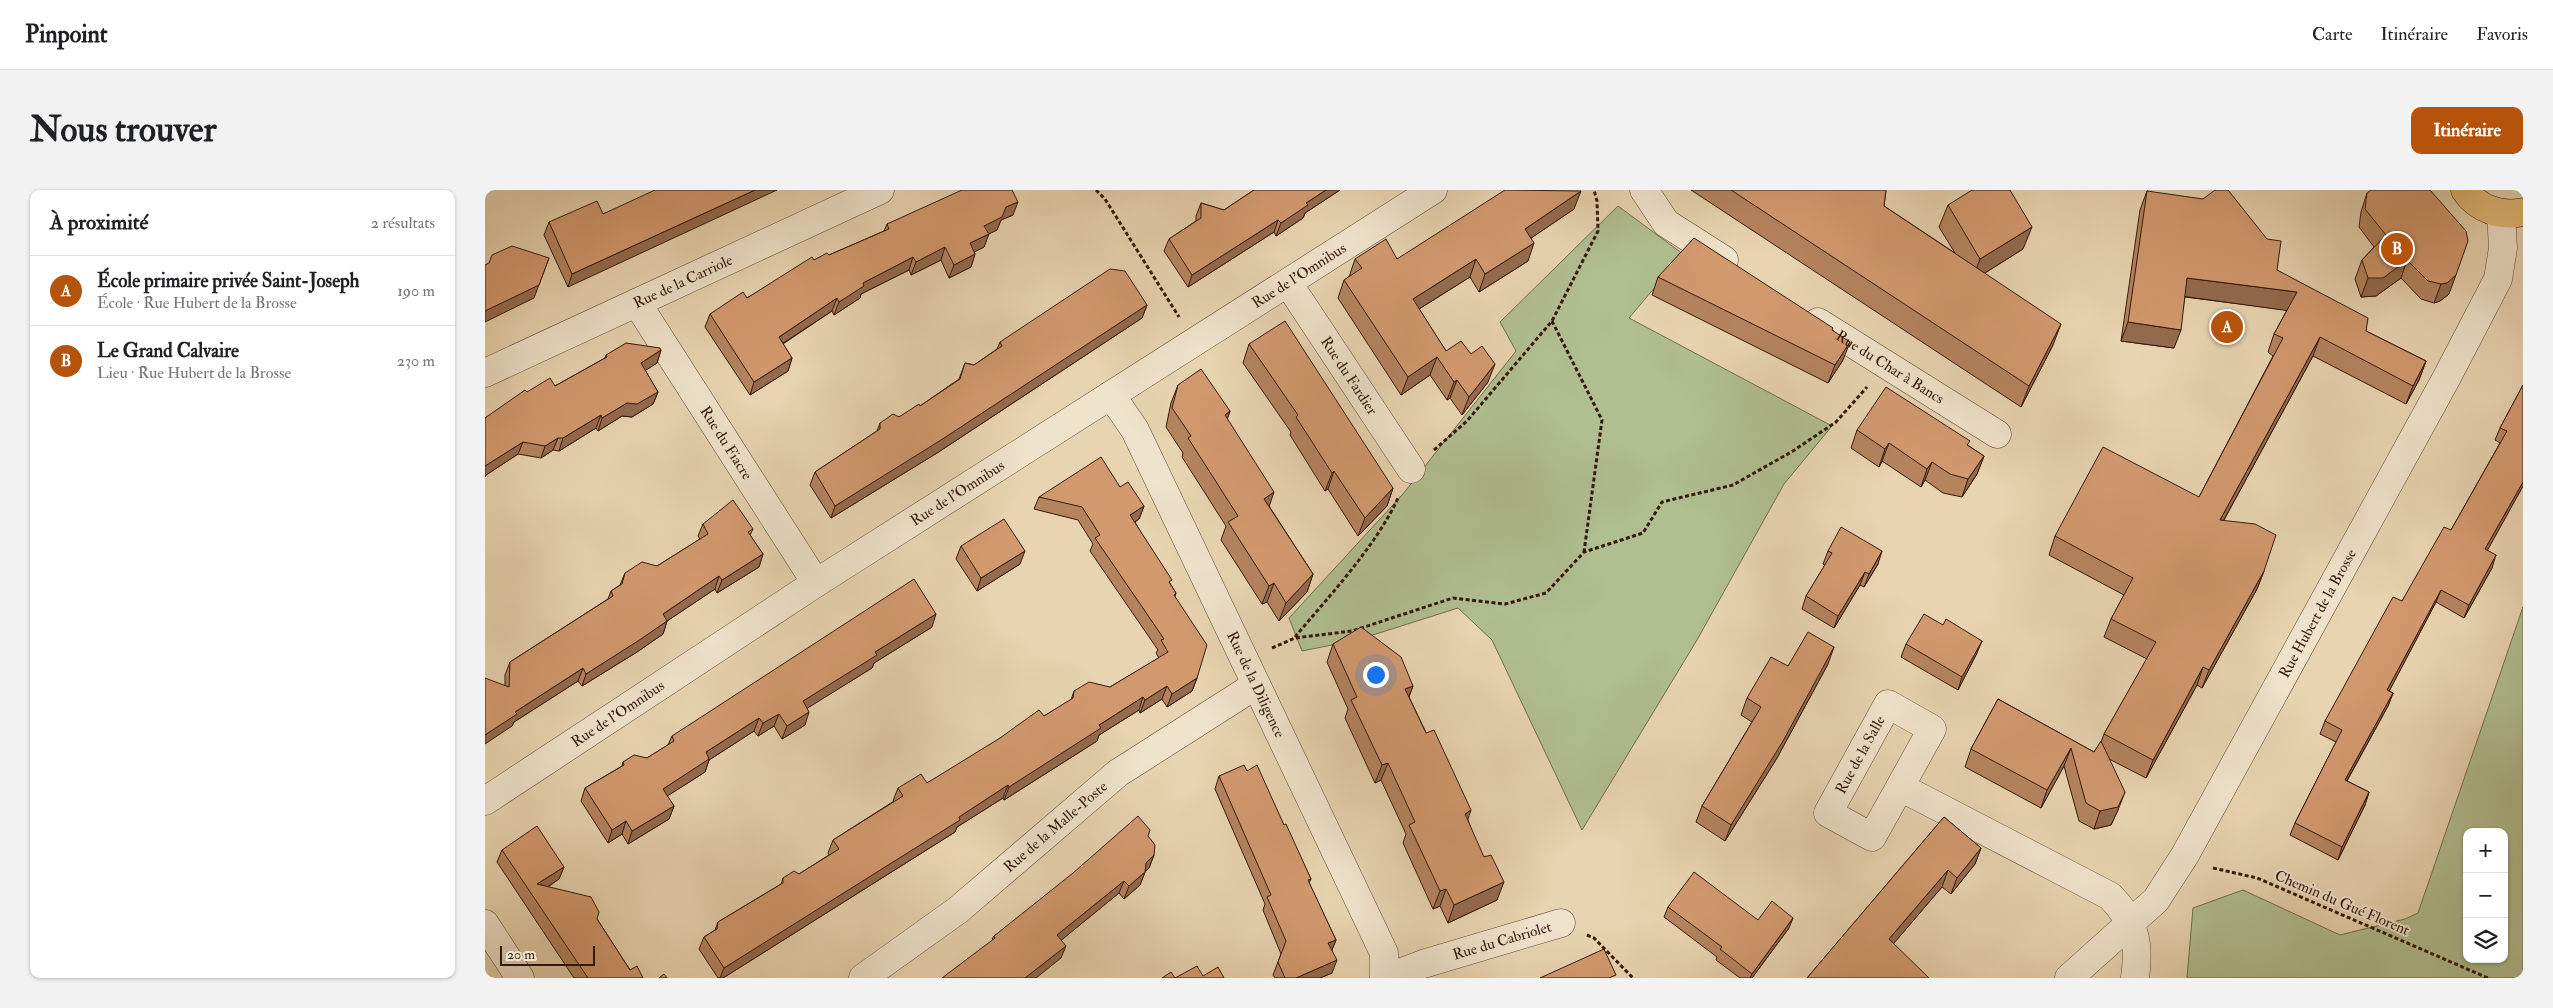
<!DOCTYPE html>
<html lang="fr">
<meta charset="utf-8">
<style>
body{margin:0;font-family:"IM FELL Double Pica",serif;background:#f2f2f2;color:#202124}
.controls{position:absolute;right:15px;bottom:15px;display:grid;overflow:hidden;border-radius:10px;box-shadow:0 1px 4px #0004}
.controls button{width:45px;height:45px;display:grid;place-items:center;padding:0;border:0;border-bottom:1px solid #e0e0e0;background:#fff;color:#202124;font:25px sans-serif}
.scale{position:absolute;left:15px;bottom:12px;width:95px;box-sizing:border-box;padding-left:5px;border:2px solid #35190d;border-top:0;font-size:14px;line-height:18px;white-space:nowrap;color:#35190d;-webkit-text-stroke:4px #f0e3cc;paint-order:stroke}
.you{position:absolute;left:890px;top:484px;width:18px;height:18px;margin:-12px;border:4px solid #fff;border-radius:50%;background:#1a73e8;box-shadow:0 0 0 8px #1a73e833}
.badge{display:grid;place-items:center;width:32px;height:32px;border-radius:50%;background:#b45309;color:#fff;font-size:16px;font-weight:700}
.pin{position:absolute;translate:-50% -50%;border:2px solid #fff;box-shadow:0 1px 5px #0006}
.list{margin:0;padding:0;list-style:none}
h2{display:flex;justify-content:space-between;align-items:center;height:65px;margin:0;padding:0 20px;font-size:21px}
h2 small{font-size:16px;font-weight:400;color:#757577}
.list li{display:grid;grid-template-columns:32px 1fr auto;gap:15px;align-items:center;box-sizing:border-box;height:70px;padding:0 20px;border-top:1px solid #e0e0e0}
.list b{display:block;font-size:19px;white-space:nowrap}
.list p{margin:0;font-size:16px;white-space:nowrap;color:#757577}
.list em{font-size:16px;font-style:normal;color:#757577}
.icon{flex:none;width:28px;height:28px;fill:none;stroke:currentColor;stroke-width:2;stroke-linecap:round;stroke-linejoin:round}
.map{position:relative;flex:none;width:2038px;height:788px;overflow:hidden;border-radius:10px}
header{display:flex;align-items:center;gap:30px;box-sizing:border-box;height:70px;padding:0 25px;background:#fff;border-bottom:1px solid #e0e0e0}
header strong{font-size:24px}
nav{display:flex;gap:28px;margin-inline-start:auto;font-size:18px}
.intro{display:flex;align-items:center;justify-content:space-between;box-sizing:border-box;height:120px;padding:0 30px}
h1{margin:0;font-size:35px}
.button{padding:12px 22px;border-radius:10px;background:#b45309;color:#fff;font-size:18px;font-weight:700}
main{display:flex;gap:30px;padding:0 30px}
aside{flex:1;background:#fff;border-radius:10px;box-shadow:0 1px 4px #0004}
.map>svg:first-child{display:block}
</style>
<header>
<strong>Pinpoint</strong>
<nav><a>Carte</a><a>Itinéraire</a><a>Favoris</a></nav>
</header>
<div class="intro"><h1>Nous trouver</h1><a class="button">Itinéraire</a></div>
<main>
<aside>
<h2>À proximité<small>2 résultats</small></h2>
<ul class="list">
<li><span class="badge">A</span><div><b>École primaire privée Saint-Joseph</b><p>École · Rue Hubert de la Brosse</p></div><em>190 m</em></li>
<li><span class="badge">B</span><div><b>Le Grand Calvaire</b><p>Lieu · Rue Hubert de la Brosse</p></div><em>230 m</em></li>
</ul>
</aside>
<div class="map">
<svg width="2038" height="788" viewBox="0 0 2038 788">
<rect width="100%" height="100%" fill="#e8d4b0"/>
<filter id="stains"><feTurbulence type="fractalNoise" baseFrequency=".004" numOctaves="4"/><feColorMatrix values="0 0 0 0 .2 0 0 0 0 .09 0 0 0 0 .02 0 0 0 .5 -.17"/></filter>
<radialGradient id="worn" r=".72"><stop offset=".6" stop-color="#630" stop-opacity="0"/><stop offset="1" stop-color="#630" stop-opacity=".3"/></radialGradient>
<path fill="#b0be90" stroke="#726c4e" fill-rule="evenodd" d="M1133 16 1198 64 1144 128 1347 236 1299 294 1212 450 1097 640 1007 450 973 418 872 450 817 461 804 428 918 304 1031 161 1015 132Z
M2038 417V788H1702L1708 718 1758 700 1855 745 1920 729 1933 723ZM1982 642H2019V769H1982Z"/>
<g fill="none" stroke-linecap="round" stroke-linejoin="round">
<defs>
<g id="minor">
<path d="M1159 0 1181 33 1239 70"/>
<path id="s1" d="M803 93 926 279"/>
<path id="s2" d="M152 113 331 393"/>
<path id="s3" d="M1333 132 1512 244"/>
<path id="s4" d="M0 183 395 0"/>
<path id="s5" d="M626 205 650 240 899 763V788"/>
<path id="s6" d="M1415 597 1387 647 1343 623 1403 514 1447 539 1415 597 1625 706C1650 731 1655 754 1650 788"/>
<path id="s7" d="M0 611 331 393 948 0"/>
<path d="M0 734 35 788"/>
<path id="s8" d="M378 788 473 720 633 583 771 495"/>
<path id="s9" d="M901 788 938 774 1076 733"/>
<path id="s10" d="M1584 788 1671 710 1700 665 1962 187 2013 89 2018 58 2016 23"/>
</g>
<path id="major" d="M1980 0C1992 19 2017 27 2038 22"/>
</defs>
<use href="#minor" stroke="#624836" stroke-width="29"/>
<use href="#major" stroke="#35190d" stroke-width="29"/>
<path stroke="#35190d" stroke-width="3" stroke-dasharray="4 2.5" stroke-linecap="butt" d="M611 0 620 9 694 127
M1067 131 1117 230 1099 362
M949 260 982 231 1067 131 1113 41 1112 11 1109 0
M810 447C845 405 892 355 914 306
M787 458 810 448 867 441 968 408 1020 414 1061 403 1099 362 1158 343 1177 312 1248 295 1308 261 1351 232 1382 197
M1728 678 1772 688 2003 788
M1102 745 1109 748 1148 788"/>
<use href="#minor" stroke="#f0e3cc" stroke-width="28"/>
<use href="#major" stroke="#e4ba78" stroke-width="28"/>
</g>
<path fill="#b5845f" stroke="#35190d" d="M769 0H855L820 23 818 28 791 46 789 42 703 97 679 61 684 49 711 31V26L716 13 739 20Z
M1206 0H1401L1399 16 1470 63 1454 37 1463 15 1538 59 1500 83 1568 155 1536 217Z
M1662 1 1792 80 1881 141 1941 171 1934 190 1921 214 1828 166 1739 330 1779 381 1772 399 1717 498 1712 495 1661 588 1624 569 1633 620 1626 635 1609 639 1594 631 1579 576 1556 618 1480 577 1486 559 1513 509 1609 562 1616 552 1619 544 1662 469 1619 447 1626 429 1639 405 1564 365 1570 346 1714 307 1788 166 1783 162 1789 144 1802 120 1700 107 1689 158 1636 151 1655 20Z
M1882 3 1964 104 1955 111 1949 113 1936 109 1916 88 1891 106 1876 107 1870 89 1877 70 1889 57 1874 37 1876 22Z
M1089 19 1046 48 1043 71 994 102 985 87 934 119 961 161 1003 192 977 225 965 208 962 210 945 185 916 205 853 108 859 90 864 87 870 69H912Z
M118 24 83 97 59 45 64 32Z
M528 25 516 30 512 40 503 44 499 57 489 62 490 64 486 77 464 88 456 70 426 85 424 80 376 104 375 108 349 125 347 121 298 154 307 168 303 181 265 205 220 137 225 124 262 108 329 70 344 65 399 41 402 34Z
M1173 87 1348 140 1358 170 1343 193 1167 105Z
M662 115 657 128 452 263 346 328 325 295 330 282 392 241 395 233 414 227 435 216 474 189 480 173 489 175 512 159 515 152Z
M764 154 908 298 902 316 873 346 843 299 840 301 805 245 806 242 758 173Z
M176 160 172 173 160 180 173 202 168 214 147 227 137 226 113 241 111 238 74 261 68 260 56 268 33 264 1 285 0 287V228L42 202 70 196 120 168 121 165Z
M693 195 745 221 742 229 784 316 828 384 822 402 794 431 782 412 777 414 736 350 741 336 697 267 698 263 681 237 686 213Z
M2038 195V296L2002 360 2007 378 1979 428 1951 412 1904 501 1908 503 1903 516 1862 591 1884 602 1880 615 1853 670 1805 645 1810 633 1851 552 1835 544 1840 531 1917 411 1966 340 2015 253 2010 250 2015 238Z
M1372 240 1484 256 1499 266 1492 284 1477 307 1458 303 1440 290 1436 297 1397 271 1394 277 1366 258Z
M635 297 659 316 654 329 650 332 686 395 691 403 690 407 712 488 707 501 682 517 677 509 655 523 654 520 614 545 612 551 519 610 518 608 472 637 470 642 238 788H233L214 759 219 747 230 740 233 732 296 694 298 688 314 684 344 665 343 663 348 650 409 611H408L413 598 442 593 559 526 586 510 589 501 625 497 674 468 671 463 673 460 605 361 608 354 593 330 549 319 554 307Z
M218 334 268 339 265 345 278 364 274 377 232 403 230 399 182 431 178 444 152 462 97 496 93 491 29 532 27 536 20 495V485L25 472 123 409 126 401 135 395 140 383 172 376 215 349 213 346Z
M476 356 535 374 492 401 471 369Z
M1343 361 1393 374 1379 397 1375 395 1349 438 1317 419 1321 406 1340 375 1338 374Z
M447 437 389 473 387 478 322 518 320 535 297 549 289 536 273 546 269 541 224 570 220 582 182 606 189 616 184 629 143 654 137 644 123 653 96 611 100 598 137 576 138 572 162 568 183 555 187 546Z
M848 454 928 496 924 507 983 630 1012 710 963 733 955 716 948 719 918 653 921 644 896 590 890 593 860 528 863 519 842 472Z
M1421 454 1492 463 1473 500 1416 467Z
M1343 474 1292 568 1240 651 1211 632 1217 616 1267 532 1256 525 1262 508 1303 476Z
M762 581 799 635 826 689 824 693 851 750 847 760V783L835 788H790L788 785 796 764 778 720 780 714 730 599 734 586Z
M1459 627 1496 658 1490 674 1466 704 1457 697 1408 754 1322 788Z
M663 646 669 665 664 678 660 682 655 695 639 709 634 703 576 750V768L507 749 509 746Z
M17 660 79 677 74 689 63 697 112 729 145 780 158 788H89L12 672Z
M1183 717 1273 730 1304 738 1267 788H1255L1231 770 1232 767 1179 727Z"/>
<path fill="#936b4e" stroke="#35190d" d="M270 0H292L83 97 87 84Z
M841 0H855L820 23 818 28 791 46 796 33 821 13Z
M1096 1 1089 19 1033 57 1040 39Z
M533 12 528 25 516 30 512 40 495 48 499 36 521 17Z
M793 30 789 42 703 97 707 85Z
M1547 37 1538 59 1487 91 1495 69Z
M504 44 499 57 481 66 485 53Z
M1049 53 1043 71 994 102 1000 84Z
M460 57 456 70 426 85 431 72Z
M490 64 486 77 464 88 469 75Z
M428 67 424 80 376 104 375 108 349 125 354 112 378 93Z
M64 68 49 108 0 132V121Z
M991 69 985 87 921 127 928 109Z
M1922 70 1916 88 1891 106 1876 107 1883 88Z
M1971 85 1964 104 1955 111 1949 113 1956 94Z
M1702 88 1812 102 1805 121 1696 106Z
M352 108 347 121 289 159 294 147Z
M662 115 657 128 452 263 346 328 350 316Z
M1643 132 1696 140 1689 158 1636 151Z
M1576 134 1568 155 1536 217 1544 196Z
M1835 147 1828 166 1729 348 1735 330Z
M1365 152 1358 170 1343 193 1350 175Z
M176 160 172 173 152 186 156 173Z
M952 167 945 185 916 205 923 187Z
M307 168 303 181 265 205 269 192Z
M1941 171 1934 190 1921 214 1928 196Z
M1010 174 1003 192 977 225 984 207Z
M972 190 965 208 962 210 969 192Z
M173 202 168 214 147 227 137 226 113 241 117 228 142 213Z
M745 221 739 239 740 225Z
M116 225 111 238 74 261 78 248Z
M73 248 68 260 56 268 60 256Z
M38 252 33 264 1 285 0 287V276Z
M1404 253 1397 271 1394 277 1400 259Z
M1499 266 1492 284 1477 307 1483 289Z
M1447 272 1440 290 1436 297 1442 279Z
M849 281 843 299 840 301 847 283Z
M2038 292V296L1996 372 2000 359Z
M908 298 902 316 873 346 880 328Z
M789 302 783 320 779 309Z
M659 316 654 329 641 338 645 325Z
M540 361 535 374 492 401 496 388Z
M1397 361 1393 374 1379 397 1384 384Z
M278 364 274 377 232 403 237 390Z
M2011 365 2007 378 1979 428 1984 415Z
M1779 381 1772 399 1717 498 1724 480Z
M1380 382 1375 395 1349 438 1353 426Z
M828 384 822 402 794 431 801 413Z
M234 386 230 399 173 437 178 424Z
M789 393 782 412 777 414 784 396Z
M1956 400 1951 412 1898 513 1902 500Z
M451 424 447 437 389 473 387 478 313 524 318 511 390 462Z
M182 431 178 444 152 462 97 496 101 484Z
M1497 451 1492 463 1473 500 1477 487Z
M1349 457 1343 474 1292 568 1240 651 1246 635Z
M1718 477 1712 495 1661 588 1668 570Z
M98 478 93 491 29 532 27 536 0 554V545L30 522Z
M712 488 707 501 682 517 687 504Z
M682 496 677 509 655 523 660 510Z
M928 496 921 513 920 499Z
M1908 503 1903 516 1855 603 1860 590Z
M658 507 654 520 614 545 612 551 519 610 524 597 614 535Z
M324 522 320 535 297 549 302 536Z
M294 524 289 536 273 546 278 533Z
M274 528 269 541 224 570 220 582 173 612 178 599 221 562Z
M1586 558 1579 576 1556 618 1562 600Z
M903 573 896 590 890 593 897 575Z
M523 595 518 608 472 637 470 642 238 788H235L239 778Z
M1640 602 1633 620 1626 635 1609 639 1615 621Z
M1884 602 1880 615 1853 670 1857 657Z
M189 616 184 629 143 654 147 641Z
M986 620 980 638V624Z
M141 631 137 644 123 653 127 640Z
M1496 658 1490 674 1466 704 1472 688Z
M669 665 664 678 656 685 661 673Z
M79 677 74 689 48 706 52 694Z
M1463 680 1457 697 1398 766 1404 749Z
M660 682 655 695 639 709 644 696Z
M639 691 634 703 568 757 572 745Z
M1019 692 1012 710 963 733 969 715Z
M961 699 955 716 948 719 955 701Z
M1308 728 1304 738 1267 788H1265L1267 784Z
M851 750 846 762 843 753Z
M581 756 576 768 551 788H540Z
M852 770 847 783 835 788H811Z"/>
<path fill="#d2996f" stroke="#35190d" d="M170 0H270L87 84 64 32 112 11 118 24Z
M477 0H527L533 12 521 17 517 27 499 36 504 44 485 53 490 64 469 75 460 57 431 72 428 67 378 93 379 96 354 112 352 108 294 147 307 168 269 192 225 124 258 102 262 108 327 67 329 70 342 63 344 65 404 39 402 34Z
M769 0H841L821 13 823 15 796 33 793 30 707 85 684 49 716 28V13L739 20Z
M1020 0 1096 1 1040 39 1049 53 1000 84 991 69 928 109 961 161 976 151 986 164 997 156 1010 174 984 207 972 190 969 192 952 167 923 187 859 90 877 78 870 69 901 49 912 69Z
M1246 0H1401L1399 16 1576 134 1544 196Z
M1487 0H1525L1547 37 1495 69 1463 15Z
M1730 0H1743L1782 49 1796 51 1792 80 1883 128 1881 141 1941 171 1928 196 1835 147 1735 330 1770 334 1791 345 1779 381 1724 480 1718 477 1668 570 1619 544 1671 452 1626 429 1648 388 1570 346 1618 257 1714 307 1798 148 1789 144 1812 102 1702 88 1696 140 1643 132 1662 1 1718 9Z
M1886 0H1945L1981 41 1983 51 1971 85 1962 93 1956 94 1943 91 1922 70 1898 88H1883L1877 70 1901 45 1880 19 1882 3Z
M1209 48 1348 138 1347 140 1365 152 1350 175 1173 87Z
M27 56 64 68 54 95 0 121V75L4 73 7 65Z
M625 79 640 81 662 115 456 250 350 316 330 282 395 239V233L408 224 414 227 434 214 435 216 475 189 480 173 489 175 517 156 515 152Z
M800 131 908 298 880 328 849 281 847 283 811 227 813 225 764 154Z
M141 153 175 158 176 160 156 173 173 202 152 214 142 213 117 228 116 225 78 248H73L60 256 38 252 0 276V228L40 200 42 202 65 188 70 196 122 167 121 165Z
M716 179 745 221 740 225 789 302 779 309 828 384 801 413 789 393 784 396 743 332 753 326 703 248 706 246 687 218 693 195Z
M2038 195V292L2000 359 2011 365 1984 415 1956 400 1902 500 1908 503 1860 590 1884 602 1857 657 1810 633 1857 540 1840 531 1908 407 1917 411 1959 337 1966 340 2022 241 2015 238Z
M1401 197 1485 251 1482 255 1499 266 1483 289 1465 284 1447 272 1442 279 1404 253 1400 259 1372 240Z
M616 267 635 297 643 292 659 316 645 325 687 390 684 392 691 403 689 405 722 455 712 488 687 504 682 496 660 510 658 507 614 535 616 538 524 597 523 595 474 627 475 630 239 778 219 747 232 739 233 732 298 693V688L309 681 314 684 354 659 348 650 418 606 413 598 436 584 442 593 515 548 554 520 559 526 588 508 589 501 604 492 625 497 683 462 676 450 679 449 610 348 615 345 597 317 554 307Z
M248 310 268 339 263 342 278 364 237 390 234 386 178 424 182 431 156 449 101 484 98 478 30 522 32 524 0 545V488L24 497 25 472 128 406 126 401 137 394 140 383 157 372 172 376 223 344 218 334Z
M519 329 540 361 496 388 476 356Z
M1356 337 1397 361 1384 384 1380 382 1353 426 1321 406 1347 363 1343 361Z
M429 389 451 424 390 462 392 465 318 511 324 522 302 536 294 524 278 533 274 528 221 562 224 569 178 599 189 616 147 641 141 631 127 640 100 598 139 575 138 572 149 565 162 568 189 551 187 546Z
M1439 424 1458 435 1461 429 1497 451 1477 487 1421 454Z
M876 437 916 467 928 496 920 499 941 543 949 540 986 620 980 624 999 667 1006 665 1019 692 969 715 961 699 955 701 924 635 930 632 903 573 897 575 866 510 872 507 848 454Z
M1323 442 1349 457 1298 551 1246 635 1217 616 1276 517 1262 508 1286 467 1303 476Z
M1513 509 1609 562 1616 551 1640 602 1633 617 1615 621 1601 613 1586 558 1562 600 1486 559Z
M759 575 762 581 772 575 799 635 801 634 826 689 823 690 851 750 843 753 852 770 811 788H800L793 772 801 751 782 707 786 705 734 586Z
M653 626 665 640 663 646 670 655 669 665 661 673 660 682 644 696 639 691 572 745 581 756 540 788H457L510 748 509 746 588 683Z
M1459 627 1496 658 1472 688 1463 680 1404 749 1444 788H1322Z
M52 636 79 677 52 694 106 707 114 722 112 729 145 780 152 776 158 788H103L17 660Z
M1209 682 1273 730 1287 711 1308 728 1267 784 1235 759 1237 757 1183 717Z
M1119 759 1131 785 1124 788H1055Z
M712 776 718 786 733 777 739 788H677L686 782 690 788Z
M179 784 182 788H174Z"/>
<g text-anchor="middle" dominant-baseline="central" stroke-width="4" stroke-linejoin="round" paint-order="stroke">
<g font-size="15" fill="#35190d" stroke="#f0e3cc">
<text stroke="none"><textPath href="#s7" startOffset="969">Rue de l'Omnibus</textPath></text>
<text stroke="none"><textPath href="#s4" startOffset="218">Rue de la Carriole</textPath></text>
<text stroke="none"><textPath href="#s3" startOffset="85">Rue du Char à Bancs</textPath></text>
<text stroke="none"><textPath href="#s1" startOffset="111">Rue du Fardier</textPath></text>
<text stroke="none"><textPath href="#s2" startOffset="166">Rue du Fiacre</textPath></text>
<text stroke="none"><textPath href="#s7" startOffset="564">Rue de l'Omnibus</textPath></text>
<text stroke="none"><textPath href="#s10" startOffset="446">Rue Hubert de la Brosse</textPath></text>
<text stroke="none"><textPath href="#s5" startOffset="324">Rue de la Diligence</textPath></text>
<text stroke="none"><textPath href="#s7" startOffset="159">Rue de l'Omnibus</textPath></text>
<text stroke="none"><textPath href="#s6" startOffset="174">Rue de la Salle</textPath></text>
<text stroke="none"><textPath href="#s8" startOffset="245">Rue de la Malle-Poste</textPath></text>
<text transform="translate(1857 713) rotate(23)">Chemin du Gué Florent</text>
<text stroke="none"><textPath href="#s9" startOffset="122">Rue du Cabriolet</textPath></text>
</g>
</g>
<rect width="100%" height="100%" filter="url(#stains)"/>
<rect width="100%" height="100%" fill="url(#worn)"/>
</svg>
<div class="controls">
<button>+</button>
<button>−</button>
<button><svg class="icon" aria-label="layers" viewBox="0 0 24 24"><path d="M12 4l9 5-9 5-9-5zM3 14l9 5 9-5"/></svg></button>
</div>
<div class="scale">20 m</div>
<div class="you"></div>
<div class="pin badge" style="left:1742px;top:137px">A</div>
<div class="pin badge" style="left:1912px;top:59px">B</div>
</div>
</main>
